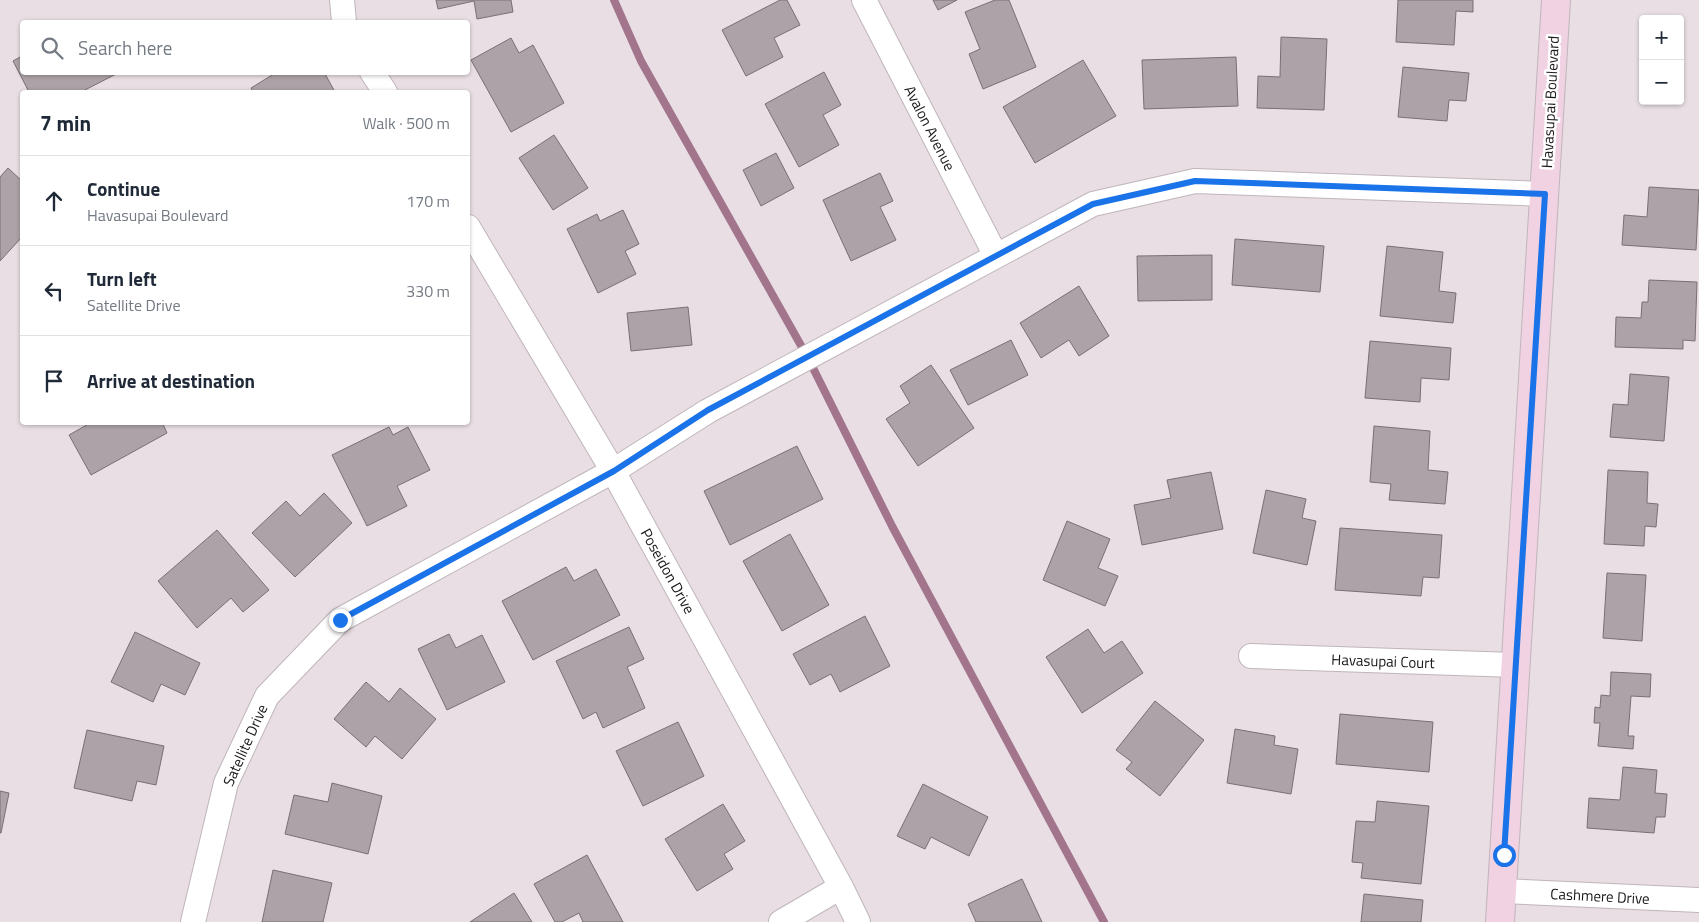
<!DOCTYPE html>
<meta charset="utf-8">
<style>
body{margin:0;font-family:"Titillium Web",sans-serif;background:#f6f6f7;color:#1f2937}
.controls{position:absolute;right:15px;top:15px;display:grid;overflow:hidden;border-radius:5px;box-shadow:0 1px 4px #0004}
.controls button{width:45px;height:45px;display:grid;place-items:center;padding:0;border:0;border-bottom:1px solid #e0e1e3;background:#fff;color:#1f2937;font:25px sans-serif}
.stop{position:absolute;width:15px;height:15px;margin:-11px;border:4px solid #1a73e8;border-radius:50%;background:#fff}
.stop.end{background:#1a73e8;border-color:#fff;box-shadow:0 1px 5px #0008}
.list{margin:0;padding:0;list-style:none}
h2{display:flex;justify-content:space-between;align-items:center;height:65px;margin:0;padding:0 20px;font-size:21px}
h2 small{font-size:16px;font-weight:400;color:#747a83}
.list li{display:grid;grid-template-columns:32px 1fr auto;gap:15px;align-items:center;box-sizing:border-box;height:90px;padding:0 20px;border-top:1px solid #e0e1e3}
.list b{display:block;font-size:19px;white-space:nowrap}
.list p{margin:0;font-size:16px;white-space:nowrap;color:#747a83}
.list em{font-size:16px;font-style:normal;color:#747a83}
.icon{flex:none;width:28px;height:28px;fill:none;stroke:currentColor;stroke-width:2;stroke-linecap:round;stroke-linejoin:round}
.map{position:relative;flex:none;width:1699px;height:922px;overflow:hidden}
.search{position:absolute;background:#fff;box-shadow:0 1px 4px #0004;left:20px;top:20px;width:450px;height:55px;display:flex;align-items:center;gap:12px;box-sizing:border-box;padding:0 18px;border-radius:5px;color:#747a83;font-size:19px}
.panel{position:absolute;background:#fff;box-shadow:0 1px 4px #0004;left:20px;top:90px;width:450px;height:335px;border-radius:5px}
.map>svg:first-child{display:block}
</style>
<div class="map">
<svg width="1699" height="922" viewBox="0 0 1699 922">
<rect width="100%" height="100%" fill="#e8dee3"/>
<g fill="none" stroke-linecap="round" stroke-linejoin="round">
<path stroke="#a2758c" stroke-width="8" d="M614 0 641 61 808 358 892 526 1104 922"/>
</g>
<path fill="#aca2a7" stroke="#797074" d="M436 0H511L513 12 477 19 474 1 438 9Z
M780 0H787L800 25 774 38 783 57 746 76 722 30Z
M933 0H957L938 10Z
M995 0H1009L1036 67 983 89 969 54 980 49 965 12Z
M1398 0H1473V12L1456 11 1454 45 1396 42Z
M1281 37 1327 39 1324 110 1257 108 1258 76 1280 77Z
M511 38 519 53 533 45 564 103 511 132 471 60Z
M22 56V72H120L81 92H29L13 61Z
M1236 57 1238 106 1144 109 1142 60Z
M1083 60 1116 116 1035 163 1003 107Z
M1403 67 1469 73 1466 101 1449 100 1447 121 1398 117Z
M277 72H324L335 92H253L251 88Z
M824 72 841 105 823 115 839 145 799 167 765 104Z
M554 135 588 188 553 210 519 158Z
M776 153 794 188 761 206 743 170Z
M8 168 22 181V237L0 261V177Z
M880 173 893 201 880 207 896 240 851 261 823 200Z
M1649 187 1699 190 1696 250 1622 245 1624 215 1647 217Z
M623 210 639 244 625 251 636 274 598 293 567 229 597 214 600 221Z
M1235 239 1324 246 1320 292 1232 285Z
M1387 246 1443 252 1439 291 1456 293 1453 323 1380 316Z
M1212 255V300L1138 301 1137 256Z
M1649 280 1697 282 1695 341 1683 340V349L1615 347 1616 317 1641 318 1642 302H1648Z
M1079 286 1109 336 1079 356 1069 340 1041 358 1020 323Z
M688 307 692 345 631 351 627 313Z
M1011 340 1028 375 968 405 950 370Z
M1370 341 1451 348 1449 380 1421 378 1420 402 1365 398Z
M931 365 974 428 918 466 886 419 910 403 900 386Z
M1630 374 1669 377 1664 441 1610 437 1613 404 1628 405Z
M92 422H162L167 433 91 475 69 435Z
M1374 426 1430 431 1428 470 1448 472 1445 504 1389 500 1391 484 1370 482Z
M389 427 393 435 408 427 430 470 397 486 407 506 367 526 332 455Z
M797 446 823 499 730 545 704 491Z
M1608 470 1648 472 1647 503 1658 504 1656 527 1645 526 1644 546 1604 544Z
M1211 472 1223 529 1142 545 1134 505 1171 498 1167 480Z
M1266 490 1306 499 1302 518 1316 521 1307 565 1253 553Z
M324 493 352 523 295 577 252 533 286 501 300 516Z
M1067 521 1110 539 1098 568 1118 576 1105 606 1043 580Z
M1340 528 1442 535 1439 578 1423 577 1421 596 1335 590Z
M217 530 269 590 243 612 231 598 197 628 158 581Z
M790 534 829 605 782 631 743 561Z
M566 567 574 581 596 569 620 615 533 660 502 601Z
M1607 573 1646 575 1642 641 1603 638Z
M865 616 890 666 840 692 831 674 810 685 793 654Z
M629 627 644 659 627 667 645 708 603 728 596 712 583 719 556 661Z
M1088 629 1104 653 1122 641 1143 673 1082 713 1046 657Z
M135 632 200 663 185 695 161 684 153 702 111 682Z
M449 634 456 648 482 635 505 682 447 710 418 649Z
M1611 672 1651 674 1650 697 1631 696 1628 736H1634L1633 749 1598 746 1600 723H1594L1595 707 1600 708 1601 695 1610 696Z
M366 682 389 702 400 688 436 719 402 759 375 736 366 747 334 719Z
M1155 701 1204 740 1160 796 1126 769 1132 762 1116 750Z
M1340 714 1433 722 1429 772 1336 764Z
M678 722 704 776 643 806 616 751Z
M1235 729 1275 736 1274 745 1298 749 1291 794 1227 783Z
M87 730 164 746 156 785 137 781 132 801 74 788Z
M1623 767 1657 770 1655 793 1667 794 1665 817H1656L1654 833 1587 828 1589 798 1620 800Z
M332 783 382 796 368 854 285 834 294 795 328 802Z
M923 784 988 817 969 856 931 837 925 849 897 836Z
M0 791 9 793 1 833H0Z
M1377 801 1429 806 1421 884 1361 878 1363 863 1352 862 1356 821 1375 822Z
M723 804 745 841 724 854 733 869 697 891 665 839Z
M587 855 623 922H583L579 913 562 922H555L534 884Z
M273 870 332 883 323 922H262Z
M1022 879 1042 922H976L968 904Z
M514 893 532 922H470Z
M1364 894 1423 900 1421 922H1361Z"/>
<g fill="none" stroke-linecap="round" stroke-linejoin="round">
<defs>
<path id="street" d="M342 0 344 22
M864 0 996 256
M372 72 385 92
M468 227 613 471 841 887 858 922
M1251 656 1515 665
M1502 891 1699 900
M193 922 226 783 267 696 340 620 613 471 708 411 1093 204 1195 181 1545 194
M781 922 841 887"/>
<path id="secondary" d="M1500 922 1556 0"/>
</defs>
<use href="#street" stroke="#bfb5ba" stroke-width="26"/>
<use href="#secondary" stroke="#bfb5ba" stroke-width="30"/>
<use href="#street" stroke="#fff" stroke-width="24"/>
<use href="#secondary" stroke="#f0d2e3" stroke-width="28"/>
</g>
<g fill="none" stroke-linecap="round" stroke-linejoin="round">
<path stroke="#1a73e8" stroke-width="6" d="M340 620 614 471 708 410 1093 204 1195 181 1545 194 1504 855"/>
</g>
<g text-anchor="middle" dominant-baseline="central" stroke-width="5" stroke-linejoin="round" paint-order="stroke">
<g font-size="15" fill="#1a1718" stroke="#fff">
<text transform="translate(1550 102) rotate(-87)">Havasupai Boulevard</text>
<text transform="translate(930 128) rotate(63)">Avalon Avenue</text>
<text transform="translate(668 571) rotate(61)">Poseidon Drive</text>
<text transform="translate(1383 661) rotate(2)">Havasupai Court</text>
<text transform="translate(245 745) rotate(-66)">Satellite Drive</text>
<text transform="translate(1600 896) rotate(3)">Cashmere Drive</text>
</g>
</g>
</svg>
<div class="controls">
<button>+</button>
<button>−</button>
</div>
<div class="stop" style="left:1504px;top:855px"></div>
<div class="stop end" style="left:340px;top:620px"></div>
<div class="search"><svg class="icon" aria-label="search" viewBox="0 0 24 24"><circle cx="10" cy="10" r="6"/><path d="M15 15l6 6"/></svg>Search here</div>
<section class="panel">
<h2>7 min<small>Walk · 500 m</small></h2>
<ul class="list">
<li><svg class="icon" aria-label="ahead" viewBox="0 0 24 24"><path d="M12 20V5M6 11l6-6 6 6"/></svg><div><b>Continue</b><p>Havasupai Boulevard</p></div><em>170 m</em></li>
<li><svg class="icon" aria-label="left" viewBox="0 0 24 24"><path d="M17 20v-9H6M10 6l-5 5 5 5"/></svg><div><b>Turn left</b><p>Satellite Drive</p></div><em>330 m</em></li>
<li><svg class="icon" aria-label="arrive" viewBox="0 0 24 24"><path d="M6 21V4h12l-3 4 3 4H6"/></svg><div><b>Arrive at destination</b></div></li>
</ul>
</section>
</div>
